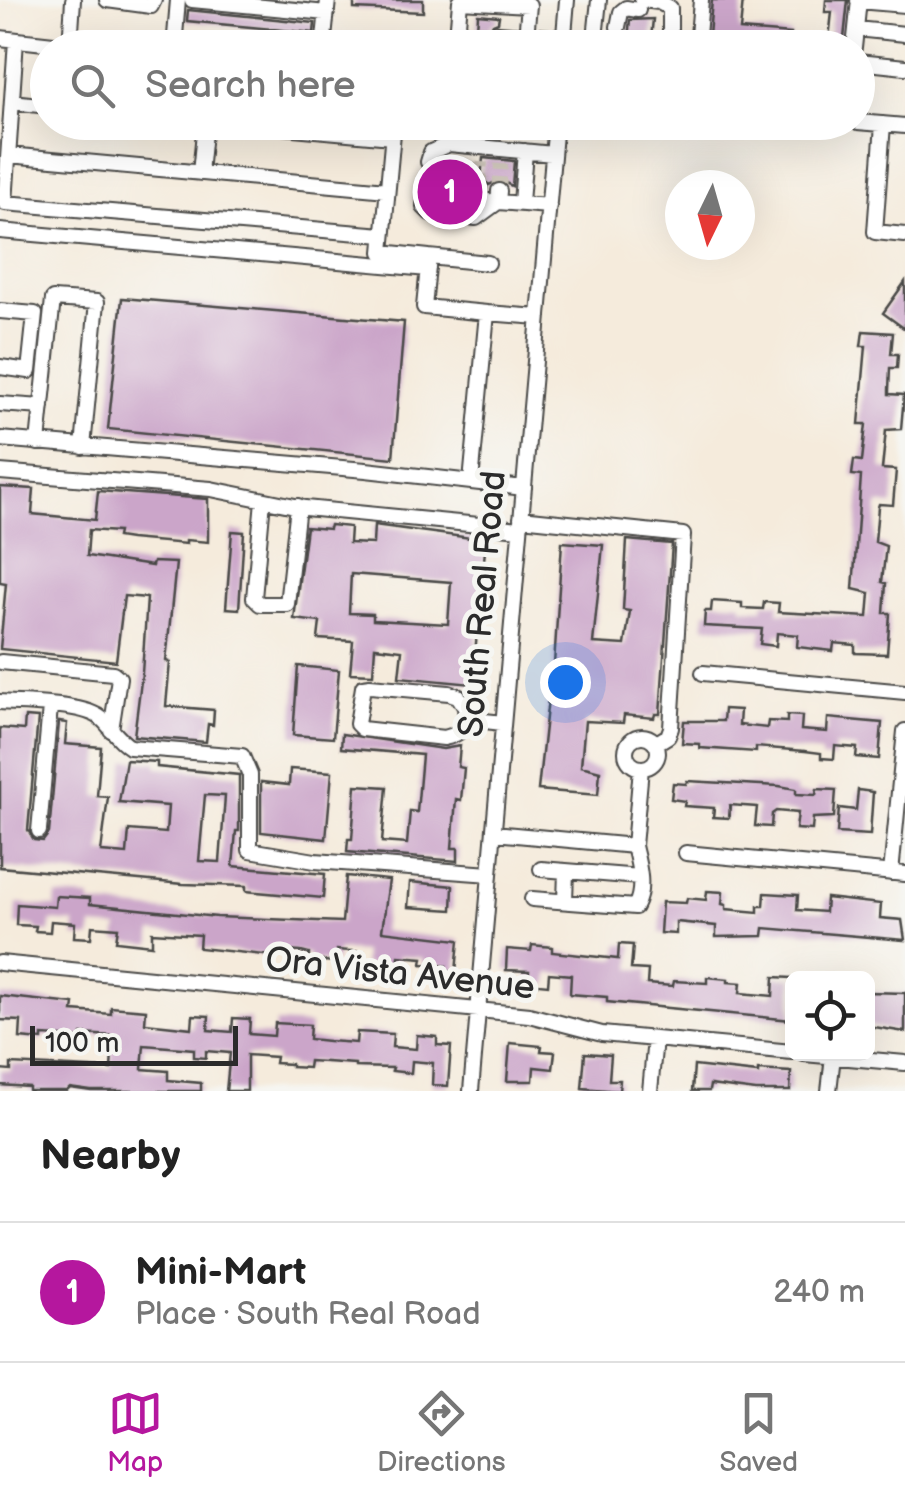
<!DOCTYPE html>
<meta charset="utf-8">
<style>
body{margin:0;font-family:"Balsamiq Sans",sans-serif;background:#f6f6f6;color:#222}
.controls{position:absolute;right:30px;bottom:30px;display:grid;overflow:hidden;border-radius:15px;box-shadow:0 10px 40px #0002}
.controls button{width:90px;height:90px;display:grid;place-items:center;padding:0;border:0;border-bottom:2px solid #e0e0e0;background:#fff;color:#222;font:50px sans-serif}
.compass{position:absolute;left:665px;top:170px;width:90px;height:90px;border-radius:50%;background:#fff;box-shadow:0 10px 40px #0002;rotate:185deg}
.scale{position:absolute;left:30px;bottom:25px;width:208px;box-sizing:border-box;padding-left:10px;border:5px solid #2b2b2b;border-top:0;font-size:28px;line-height:35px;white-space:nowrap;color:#2b2b2b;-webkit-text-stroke:8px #f6f6f2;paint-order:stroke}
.you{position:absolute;left:565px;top:682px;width:35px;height:35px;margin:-25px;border:8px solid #fff;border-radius:50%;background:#1a73e8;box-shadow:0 0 0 15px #1a73e833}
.badge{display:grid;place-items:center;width:65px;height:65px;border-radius:50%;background:#b5179e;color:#fff;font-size:32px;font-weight:700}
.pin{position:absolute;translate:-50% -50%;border:5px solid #fff;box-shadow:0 2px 10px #0006}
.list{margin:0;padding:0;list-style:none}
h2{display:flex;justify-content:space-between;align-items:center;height:130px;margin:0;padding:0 40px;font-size:42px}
h2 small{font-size:32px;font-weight:400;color:#767676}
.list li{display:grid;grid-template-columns:65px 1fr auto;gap:30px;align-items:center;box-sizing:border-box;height:140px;padding:0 40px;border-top:2px solid #e0e0e0}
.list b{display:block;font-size:38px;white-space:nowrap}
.list p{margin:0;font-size:32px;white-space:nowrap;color:#767676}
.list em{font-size:32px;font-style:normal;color:#767676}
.icon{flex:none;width:55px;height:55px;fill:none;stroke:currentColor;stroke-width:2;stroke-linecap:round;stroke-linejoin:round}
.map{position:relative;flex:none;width:905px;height:1091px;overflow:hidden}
.search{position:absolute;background:#fff;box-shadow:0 10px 40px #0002;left:30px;right:30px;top:30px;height:110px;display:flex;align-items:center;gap:25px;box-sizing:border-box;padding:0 35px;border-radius:55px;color:#767676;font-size:38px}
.sheet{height:270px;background:#fff}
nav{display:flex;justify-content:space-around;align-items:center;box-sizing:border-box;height:140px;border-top:2px solid #e0e0e0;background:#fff;font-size:28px;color:#767676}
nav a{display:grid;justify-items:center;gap:5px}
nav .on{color:#b5179e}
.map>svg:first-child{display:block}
</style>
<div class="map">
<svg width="905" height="1091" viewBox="0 0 905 1091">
<rect width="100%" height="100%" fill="#f6f6f2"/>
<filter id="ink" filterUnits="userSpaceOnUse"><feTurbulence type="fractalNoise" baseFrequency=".01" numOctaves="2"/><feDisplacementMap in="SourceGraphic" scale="20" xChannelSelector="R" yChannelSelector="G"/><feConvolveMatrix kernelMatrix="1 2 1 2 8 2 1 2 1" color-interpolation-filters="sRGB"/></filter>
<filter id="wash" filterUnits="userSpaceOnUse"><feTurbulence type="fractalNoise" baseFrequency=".0048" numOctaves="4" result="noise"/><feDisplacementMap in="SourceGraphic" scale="40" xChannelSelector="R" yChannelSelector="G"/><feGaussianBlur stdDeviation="2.25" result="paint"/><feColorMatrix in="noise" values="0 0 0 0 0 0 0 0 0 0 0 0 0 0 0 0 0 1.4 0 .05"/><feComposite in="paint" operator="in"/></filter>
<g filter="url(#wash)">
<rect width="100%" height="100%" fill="#f5ebdc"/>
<g id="blocks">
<path fill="#cba5c9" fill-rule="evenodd" d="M354 0H423V12L354 9Z
M712 0H743L740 30 791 34 790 48H708Z
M826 0H848L843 48H828L832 12H825Z
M188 10 315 23 314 33 187 21Z
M478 14 499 16 498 22 493 24 488 31 496 48H476Z
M653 19 650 48H627L630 20Z
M483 158 514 161 512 186 499 180 489 185 481 178Z
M434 173 470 177 467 206 435 203Z
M905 282V329L883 313Z
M122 298 404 322 393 458 108 429Z
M863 331 893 333 891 354H898L897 368H890L889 390V394L904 395 901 429 886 430 882 469 896 470 893 505 879 504 878 507 875 542 886 546 882 582 886 583 884 613H890L887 654 855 653V645L834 643 833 651 797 647 798 635 777 633 776 646 760 644 762 629 704 626 705 611H711L712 601 742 603V608L763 609 764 602 779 603 778 612 868 617 870 593 853 589 861 476 852 475 854 460 862 461 866 424H859L866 346H861Z
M0 487 34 489 32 514 95 520 98 491 208 499V542L186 540V544L130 539 117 537 118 532 89 530 87 556 152 566 153 562 176 563 166 661 170 662 166 706 214 710 213 725 208 724 206 742 134 736 142 673 147 598 124 596 116 661 0 649 6 583 0 582Z
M330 525 350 527 349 543 373 544 374 525 486 540 472 684 399 677 402 650 375 647 373 674 350 673 353 641 318 639 320 622 294 619 306 527 329 529ZM351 574 451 582 448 624 373 620V614L349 613Z
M232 531 244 532 239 609 226 608Z
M627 540 672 544 660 714H655L654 718 624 715 623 723 585 721 581 766 600 771 598 795 538 790 550 680H553L562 542 603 545 593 643 625 645 630 611 623 610Z
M298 666 339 670 333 738 293 735Z
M724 709 740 710 739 725 767 728 768 721 787 722V715L802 716 801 730 827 732 828 718 882 723 879 759 856 757 857 748 835 746 834 759 821 758V753L805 751 756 747V752L700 748V744L682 743 684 721H723Z
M25 717 38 718 28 830 34 840 43 841 49 833 59 722 67 723 65 744 101 747 97 796 108 797 101 852 127 854 129 830 166 833 168 806 119 802 126 760 157 762V767L239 775V831H236L233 866 325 874 323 898 246 891V886L183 884 0 867V728L24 730ZM205 795 225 796 220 862 199 861Z
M342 734 443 749 460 746 458 767 464 768 461 800 456 799 452 848H458V861L347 852 348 839H352L356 785 387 787 382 842 407 844 410 811 417 812 422 755 341 748Z
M290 769 332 772 326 839 261 832V782L289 785Z
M687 781 779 786 796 789V794L816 795 817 789 836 790 834 817 813 818 812 830 796 829 798 813 776 811 772 814 771 827 755 826 757 807 730 805 729 818 713 817 714 808 684 806 685 801 671 799 673 783 686 784Z
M858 790 873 792 870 835 837 833 839 808 856 810Z
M346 876 389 880 382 931 459 940 456 972 445 971 446 966 422 964 423 958 399 956 398 968 381 967 363 964 364 952 337 950 336 962 309 960V954L301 952 274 950V956L199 948 200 935 152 932V945L116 941 118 928 92 926 91 938 74 937 75 923 51 921 50 932 35 931 36 926 16 925 17 904 55 907 56 896 90 898V904L217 917 342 922Z
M410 882 453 886 452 910 408 907Z
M707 891 723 892 722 904 726 905V909L758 912V906H764L765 893 798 895 797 910 825 912 826 898 881 904 880 918 902 920 905 940 764 928 763 936 716 937V926L676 922V934L660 933 662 902 686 903 687 898 706 900Z
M619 944 633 945 631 969 648 970 647 984 673 986 674 981 707 983V977L728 979V982L741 983 740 993 773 996 774 977 792 978V1020L607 1002V997L570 994 571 975 549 973 548 985 528 983 529 971 506 970 507 949 531 951 532 945 552 947V952L618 959Z
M868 992 905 993V1032L868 1026Z
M0 996 74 1004 73 1011 111 1014V1007L146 1010 145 1023 164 1025 192 1028 193 1015 209 1016 208 1030 232 1032 233 1018 250 1019 249 1034 274 1036 275 1023 310 1025 309 1039 328 1041 356 1043 357 1032 393 1034 392 1047 416 1049 417 1035 437 1037V1045L451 1046 448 1086 432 1085 433 1063 412 1061 411 1073 392 1071 393 1068 355 1067V1064L326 1062 309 1061 308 1068 291 1067V1064L275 1063 276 1057 247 1055V1091H226L230 1053 206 1051V1058L194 1057V1049L144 1045 142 1069 168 1071V1080L201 1083V1091H91L70 1088 67 1091H29V1087L0 1085V1070L11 1071V1064L111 1069 113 1036 82 1034 81 1038 42 1036V1040L20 1038 21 1021 0 1020Z
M510 1043 542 1046 541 1051 555 1052 553 1069 534 1067 533 1081H507Z
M585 1053 611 1055 609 1080H620L619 1091 582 1088Z
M694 1066 758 1073V1070L791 1072 790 1091H756L710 1085 709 1091H692Z"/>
</g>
</g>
<g filter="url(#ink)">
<use href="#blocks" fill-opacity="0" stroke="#494846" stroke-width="2.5"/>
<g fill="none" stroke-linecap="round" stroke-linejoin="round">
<path stroke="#cdc5b9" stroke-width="14" stroke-dasharray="14 7" stroke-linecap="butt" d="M477 31 498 33
M479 188 481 162
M426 189 428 162
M499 191 501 164"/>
<defs>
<path id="minor" d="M107 0 151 6 154 0
M192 0 327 13
M642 0 659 2 670 8V48
M858 1 905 5
M618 27 621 12 626 8 638 10
M856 29 905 34
M498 33 563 38
M0 38 89 48
M16 40 5 203 383 235
M70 46 73 0
M563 47 567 0
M174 48 178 0
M323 48 328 0
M456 48 460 1 529 5 525 48
M594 48 599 0
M616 48 617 39
M697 48 701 0
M854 48 859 0
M858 62 905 67
M12 102 48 106
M228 122 392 137
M394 122 382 252 429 257
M858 122 905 126
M883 124 875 232 905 235
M449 144 451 122
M9 155 387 190
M428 162 431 152 449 144 553 154
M200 173 205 122
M479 188 478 200 498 202
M426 189 424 207 430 213 476 218 498 202
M499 191 498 202 549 206
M521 203 525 151
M0 231 428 269
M0 311 35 314 29 371 0 367
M487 313 424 307 429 257 488 263
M0 404 42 407
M0 439 366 470 524 488
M38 443 53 299 97 302 83 447
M0 472 211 489 305 508 520 529
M471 482 487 313 539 317
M263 500 254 598 260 604H287L298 506
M521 518 683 535 671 728 668 736 655 744
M1 662 113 673 119 678 111 730
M703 673 905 692
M0 702C25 704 84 703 102 719 112 728 117 739 130 747L242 756 250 775V850L315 861 490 874
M466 719C462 732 457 735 444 738L362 729 357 724 363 687 370 686 449 693 458 696 465 707 466 719 503 723
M626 752a16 16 0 1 1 32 0a16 16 0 1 1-32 0Z
M39 831 50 707
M494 833 634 846 641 768
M686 853 905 874
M541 869 640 877
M891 873 905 731
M532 899 635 907C645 889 639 866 634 846
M565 901 566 871
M0 963 529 1015 602 1034 792 1052
M804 1054 905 1063
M471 1091 556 122
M650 1091 655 1039
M829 1091 833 1056"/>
</defs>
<use href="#minor" stroke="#494846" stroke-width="18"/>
<use href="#minor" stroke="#fff" stroke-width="14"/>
</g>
</g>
<g text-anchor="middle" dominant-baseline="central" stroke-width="10" stroke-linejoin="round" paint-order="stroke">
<g font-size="35" fill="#2b2b2b" stroke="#f6f6f2">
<text transform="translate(483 604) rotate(-85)">South Real Road</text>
<text transform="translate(400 974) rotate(6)">Ora Vista Avenue</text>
</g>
</g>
</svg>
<div class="controls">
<button><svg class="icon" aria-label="locate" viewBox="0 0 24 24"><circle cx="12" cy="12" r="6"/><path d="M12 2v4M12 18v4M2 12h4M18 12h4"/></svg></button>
</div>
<svg class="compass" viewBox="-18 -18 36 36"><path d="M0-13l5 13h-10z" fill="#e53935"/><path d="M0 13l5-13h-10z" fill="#767676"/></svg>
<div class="scale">100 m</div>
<div class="you"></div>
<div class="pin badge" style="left:450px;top:192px">1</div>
<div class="search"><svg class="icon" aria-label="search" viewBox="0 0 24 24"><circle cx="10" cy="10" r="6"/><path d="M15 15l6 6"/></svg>Search here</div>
</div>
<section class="sheet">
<h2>Nearby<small></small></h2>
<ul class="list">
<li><span class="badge">1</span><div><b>Mini-Mart</b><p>Place · South Real Road</p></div><em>240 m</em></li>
</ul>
</section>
<nav>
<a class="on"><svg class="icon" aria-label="map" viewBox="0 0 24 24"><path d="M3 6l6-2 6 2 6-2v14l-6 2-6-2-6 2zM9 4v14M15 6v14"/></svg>Map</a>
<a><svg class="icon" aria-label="directions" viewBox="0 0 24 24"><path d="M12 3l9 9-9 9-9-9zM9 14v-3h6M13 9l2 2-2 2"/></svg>Directions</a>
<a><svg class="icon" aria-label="saved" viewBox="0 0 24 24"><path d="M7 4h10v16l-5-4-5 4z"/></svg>Saved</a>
</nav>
